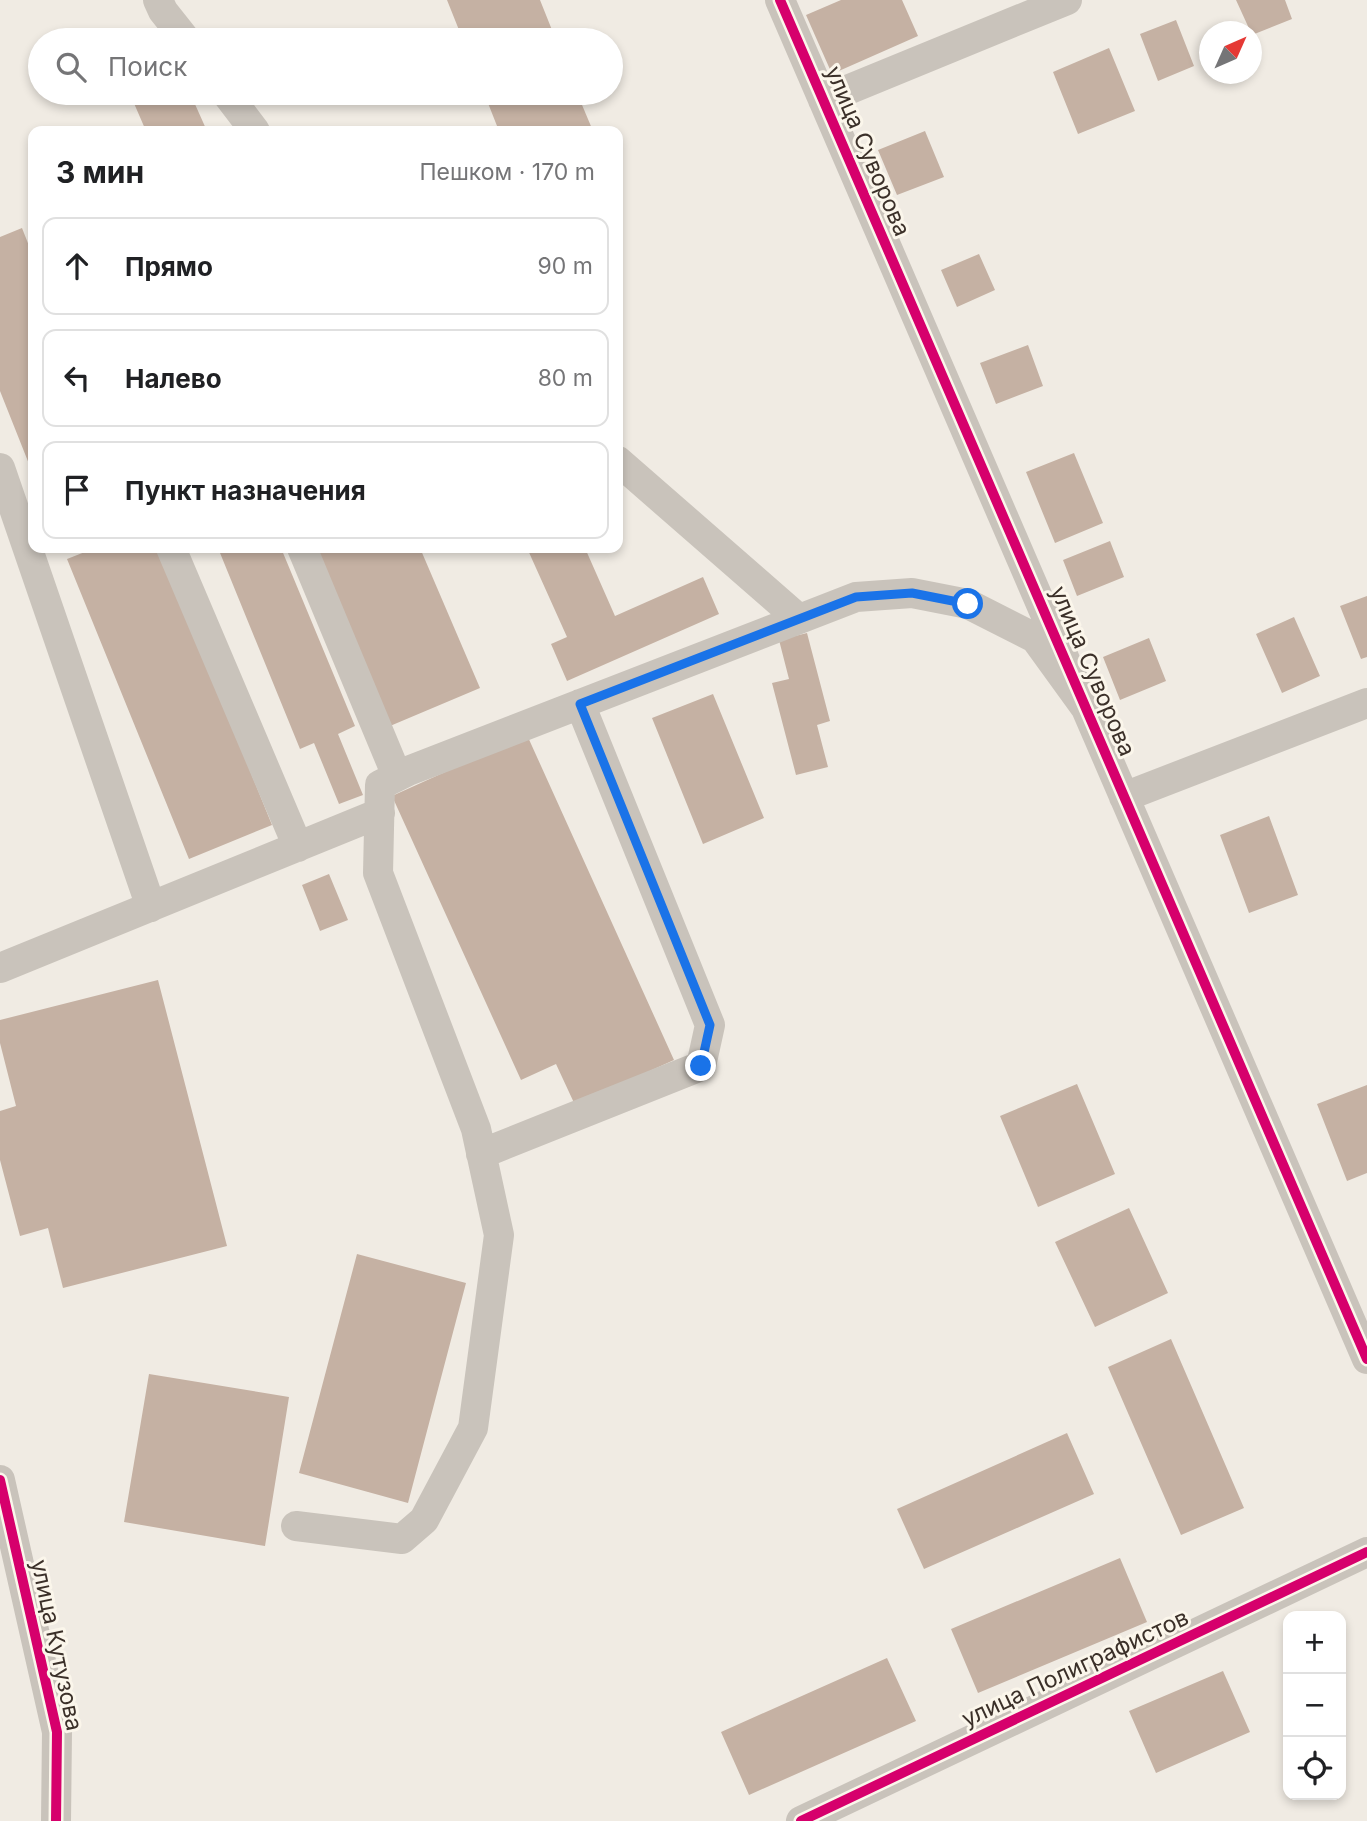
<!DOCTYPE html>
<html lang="ru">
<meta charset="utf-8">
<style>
body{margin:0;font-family:Inter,sans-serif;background:#f6f6f6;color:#202124}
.controls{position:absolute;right:21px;bottom:21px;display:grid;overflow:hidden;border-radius:14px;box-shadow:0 4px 10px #0003}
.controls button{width:63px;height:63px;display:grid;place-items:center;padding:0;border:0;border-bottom:2px solid #e0e0e0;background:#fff;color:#202124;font:35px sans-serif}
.compass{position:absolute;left:1199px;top:21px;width:63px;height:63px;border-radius:50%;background:#fff;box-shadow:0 4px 10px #0003;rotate:45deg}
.stop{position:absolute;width:21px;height:21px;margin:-16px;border:5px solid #1a73e8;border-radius:50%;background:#fff}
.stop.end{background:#1a73e8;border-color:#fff;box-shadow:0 2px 7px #0008}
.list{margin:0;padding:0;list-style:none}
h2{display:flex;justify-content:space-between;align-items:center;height:91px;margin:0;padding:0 28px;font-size:30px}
h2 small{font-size:23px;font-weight:400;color:#757577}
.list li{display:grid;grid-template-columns:46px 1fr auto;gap:21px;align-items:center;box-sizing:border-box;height:98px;margin:0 14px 14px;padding:0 14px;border:2px solid #e0e0e0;border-radius:14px}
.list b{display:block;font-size:26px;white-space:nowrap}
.list em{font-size:23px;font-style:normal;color:#757577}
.icon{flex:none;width:38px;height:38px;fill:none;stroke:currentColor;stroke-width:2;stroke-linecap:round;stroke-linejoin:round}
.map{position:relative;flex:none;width:1367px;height:1821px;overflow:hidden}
.search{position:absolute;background:#fff;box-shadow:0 4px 10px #0003;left:28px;top:28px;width:595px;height:77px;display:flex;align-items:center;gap:18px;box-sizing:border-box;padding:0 24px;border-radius:38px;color:#757577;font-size:26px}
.panel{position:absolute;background:#fff;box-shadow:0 4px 10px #0003;left:28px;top:126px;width:595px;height:427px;border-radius:14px}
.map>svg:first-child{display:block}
</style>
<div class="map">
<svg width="1367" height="1821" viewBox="0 0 1367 1821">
<rect width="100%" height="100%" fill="#f0ebe3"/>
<path fill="#c5b1a3" d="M447 0H540L556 40H463Z
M841 0H902L918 36 832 74 806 15Z
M1236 0H1285L1292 19 1252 35Z
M1176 20 1194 66 1158 81 1140 34Z
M1109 48 1135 111 1078 134 1053 72Z
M152 93H190L207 131H146L133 101Z
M484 93H577L593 131H499Z
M925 131 944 177 897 195 878 150Z
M22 228 33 256V474L0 391V237Z
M979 254 995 290 957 307 941 270Z
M1028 345 1043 386 996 404 980 363Z
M1074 453 1103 523 1055 543 1026 472Z
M1110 541 1124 577 1077 596 1063 560Z
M95 548H160L272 825 189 859 67 559Z
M218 548H281L355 726 338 734 363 795 339 804 314 743 300 749Z
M314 548H420L480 688 390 726Z
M527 548H585L615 616 703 577 719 614 567 681 551 644 567 637Z
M1367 596V657L1361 659 1340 606Z
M1294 617 1320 676 1282 693 1256 634Z
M807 633 830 721 817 725 828 767 796 775 772 683 789 679 779 640Z
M1149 638 1166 681 1120 700 1103 657Z
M713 694 764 818 703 844 652 718Z
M527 735 674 1060 575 1105 556 1064 521 1080 392 796Z
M1269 816 1298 895 1249 913 1220 835Z
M329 874 348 920 320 931 302 885Z
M158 980 227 1246 63 1288 48 1228 20 1236 0 1160V1111L16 1106 0 1043V1020Z
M1077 1084 1115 1174 1038 1207 1000 1116Z
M1367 1085V1173L1347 1181 1317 1104Z
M1129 1208 1168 1293 1095 1327 1055 1242Z
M357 1254 466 1283 408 1503 299 1473Z
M1171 1339 1244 1508 1181 1535 1108 1367Z
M149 1374 289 1397 265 1546 124 1522Z
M1067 1433 1094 1494 924 1569 897 1509Z
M1120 1558 1147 1622 978 1693 951 1629Z
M887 1658 916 1721 749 1795 721 1732Z
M1223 1671 1250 1732 1156 1773 1129 1711Z"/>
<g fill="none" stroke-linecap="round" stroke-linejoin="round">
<path stroke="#c9c3bb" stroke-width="30" d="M158 0 163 11 186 40
M780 0 1367 1359
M226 93 255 131
M823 100 1067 0
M618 461 799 619
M0 468 151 907
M171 548 298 847
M302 548 397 776
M1124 797 1367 703
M0 968 380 813
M481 1154 701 1066 710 1025 580 704
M0 1480 57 1732 56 1821
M296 1526 402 1539 424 1520 473 1428 499 1235 476 1129 378 873 380 785 408 771 856 597 912 593 968 604 1035 638 1085 707
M801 1821 1367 1552"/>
<defs>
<path id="cycleway" d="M780 0 1367 1359
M0 1480 57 1732 56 1821
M801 1821 1367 1552"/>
</defs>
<use href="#cycleway" stroke="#fbf6eb" stroke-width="15"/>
<use href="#cycleway" stroke="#d6006c" stroke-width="10"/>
</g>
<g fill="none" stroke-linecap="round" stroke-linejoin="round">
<path stroke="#1a73e8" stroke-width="9" d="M701 1066 710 1025 580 704 856 597 912 593 968 604"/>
</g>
<g text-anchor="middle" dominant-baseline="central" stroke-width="6" stroke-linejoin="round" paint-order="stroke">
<g font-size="23" fill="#3b3029" stroke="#fbf6eb">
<text transform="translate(868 151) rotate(67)">улица Суворова</text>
<text transform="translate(1093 671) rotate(67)">улица Суворова</text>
<text transform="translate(57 1645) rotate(78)">улица Кутузова</text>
<text transform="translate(1075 1668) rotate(-25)">улица Полиграфистов</text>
</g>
</g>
</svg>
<div class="controls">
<button>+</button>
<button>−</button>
<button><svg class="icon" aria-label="locate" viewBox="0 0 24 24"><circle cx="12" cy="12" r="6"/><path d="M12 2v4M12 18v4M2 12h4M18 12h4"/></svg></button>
</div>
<svg class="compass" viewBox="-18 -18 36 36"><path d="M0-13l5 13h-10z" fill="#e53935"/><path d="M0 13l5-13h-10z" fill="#757577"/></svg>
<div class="stop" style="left:968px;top:604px"></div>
<div class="stop end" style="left:701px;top:1066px"></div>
<div class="search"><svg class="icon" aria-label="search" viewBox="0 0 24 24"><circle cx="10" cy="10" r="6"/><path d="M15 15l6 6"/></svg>Поиск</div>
<section class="panel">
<h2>3 мин<small>Пешком · 170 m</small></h2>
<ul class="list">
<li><svg class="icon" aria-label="ahead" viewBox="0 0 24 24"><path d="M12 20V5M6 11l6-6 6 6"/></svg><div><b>Прямо</b></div><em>90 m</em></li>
<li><svg class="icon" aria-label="left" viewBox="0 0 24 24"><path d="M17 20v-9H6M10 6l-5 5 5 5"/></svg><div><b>Налево</b></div><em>80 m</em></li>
<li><svg class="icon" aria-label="arrive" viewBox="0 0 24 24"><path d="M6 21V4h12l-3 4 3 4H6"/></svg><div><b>Пункт назначения</b></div></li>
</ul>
</section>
</div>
